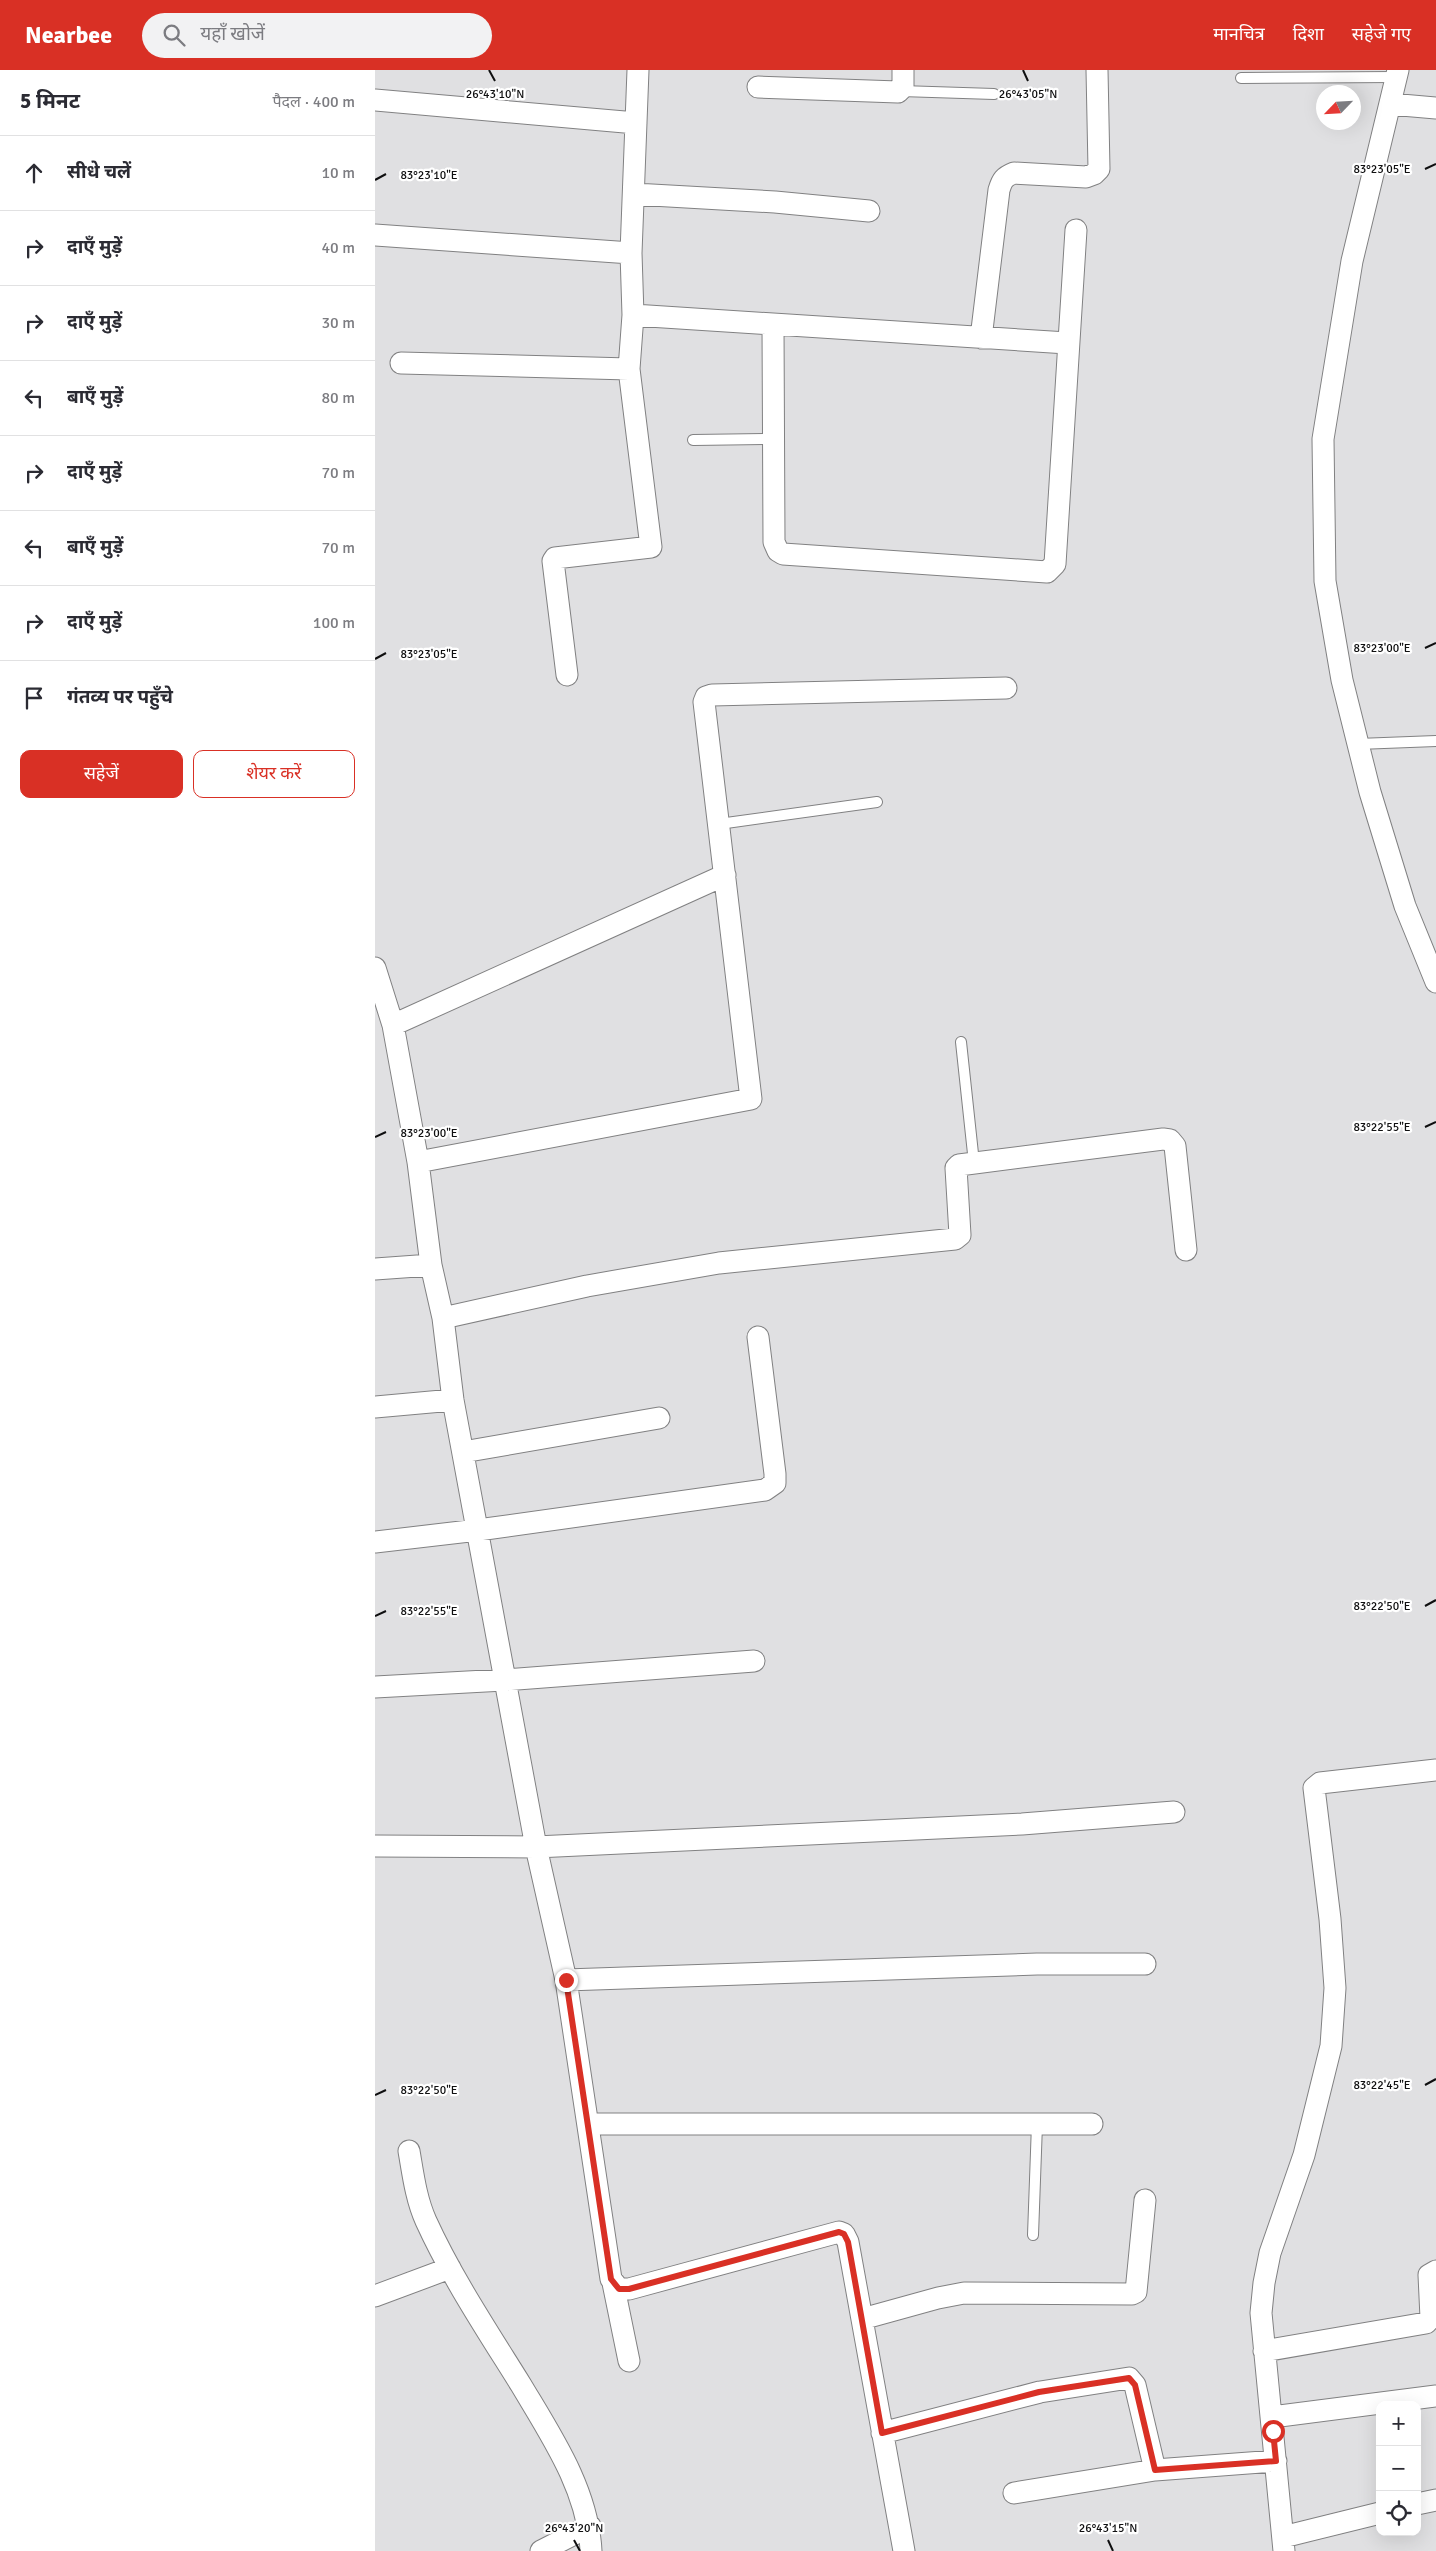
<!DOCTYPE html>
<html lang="hi">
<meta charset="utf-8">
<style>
body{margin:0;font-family:Signika,"Noto Sans Devanagari",sans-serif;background:#f2f2f3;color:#2b2b33}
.controls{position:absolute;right:15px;bottom:15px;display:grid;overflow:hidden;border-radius:10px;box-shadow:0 5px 20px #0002}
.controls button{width:45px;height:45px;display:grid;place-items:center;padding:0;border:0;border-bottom:1px solid #e1e1e2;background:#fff;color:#2b2b33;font:25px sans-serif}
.compass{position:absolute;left:941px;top:15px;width:45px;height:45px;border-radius:50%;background:#fff;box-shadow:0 5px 20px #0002;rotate:245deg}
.stop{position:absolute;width:15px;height:15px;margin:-11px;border:4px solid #d93025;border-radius:50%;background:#fff}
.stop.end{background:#d93025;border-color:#fff;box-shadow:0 1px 5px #0008}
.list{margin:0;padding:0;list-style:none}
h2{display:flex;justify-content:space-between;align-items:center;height:65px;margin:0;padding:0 20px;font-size:21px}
h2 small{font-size:16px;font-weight:400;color:#7c7c81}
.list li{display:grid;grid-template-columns:32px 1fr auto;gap:15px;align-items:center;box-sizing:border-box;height:75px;padding:0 20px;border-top:1px solid #e1e1e2}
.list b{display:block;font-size:19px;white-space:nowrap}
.list em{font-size:16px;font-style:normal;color:#7c7c81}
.actions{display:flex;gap:10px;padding:15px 20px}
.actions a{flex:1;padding:11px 0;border:1px solid #d93025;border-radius:10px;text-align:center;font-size:18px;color:#d93025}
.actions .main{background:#d93025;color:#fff}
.icon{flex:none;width:28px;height:28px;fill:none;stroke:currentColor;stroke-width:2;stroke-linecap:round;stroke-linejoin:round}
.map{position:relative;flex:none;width:1061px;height:2481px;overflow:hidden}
header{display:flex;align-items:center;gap:30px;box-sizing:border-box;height:70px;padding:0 25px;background:#d93025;color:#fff}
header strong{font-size:24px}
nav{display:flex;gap:28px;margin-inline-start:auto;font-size:18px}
.search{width:350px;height:45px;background:#f2f2f3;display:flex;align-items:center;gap:12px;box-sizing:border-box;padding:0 18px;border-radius:28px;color:#7c7c81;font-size:19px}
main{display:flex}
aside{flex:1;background:#fff}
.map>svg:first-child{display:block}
</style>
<header>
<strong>Nearbee</strong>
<div class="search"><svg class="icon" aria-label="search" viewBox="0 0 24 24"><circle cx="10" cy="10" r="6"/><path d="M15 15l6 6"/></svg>यहाँ खोजें</div>
<nav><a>मानचित्र</a><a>दिशा</a><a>सहेजे गए</a></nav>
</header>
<main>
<aside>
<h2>5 मिनट<small>पैदल · 400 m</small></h2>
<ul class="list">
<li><svg class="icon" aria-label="ahead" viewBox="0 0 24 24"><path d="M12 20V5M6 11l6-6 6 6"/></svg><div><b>सीधे चलें</b></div><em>10 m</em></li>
<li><svg class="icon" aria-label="right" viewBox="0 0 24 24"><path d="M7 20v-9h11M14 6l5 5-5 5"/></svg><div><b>दाएँ मुड़ें</b></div><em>40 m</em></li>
<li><svg class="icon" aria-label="right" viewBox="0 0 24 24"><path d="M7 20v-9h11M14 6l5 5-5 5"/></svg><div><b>दाएँ मुड़ें</b></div><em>30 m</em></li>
<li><svg class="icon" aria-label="left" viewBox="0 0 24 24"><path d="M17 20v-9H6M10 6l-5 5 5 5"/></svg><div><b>बाएँ मुड़ें</b></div><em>80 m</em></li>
<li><svg class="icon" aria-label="right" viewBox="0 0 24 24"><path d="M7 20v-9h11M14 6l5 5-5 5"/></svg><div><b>दाएँ मुड़ें</b></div><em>70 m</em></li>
<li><svg class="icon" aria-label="left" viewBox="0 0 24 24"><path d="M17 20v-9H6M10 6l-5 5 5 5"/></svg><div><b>बाएँ मुड़ें</b></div><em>70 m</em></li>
<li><svg class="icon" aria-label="right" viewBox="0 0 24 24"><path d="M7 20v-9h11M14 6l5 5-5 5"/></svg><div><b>दाएँ मुड़ें</b></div><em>100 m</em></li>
<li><svg class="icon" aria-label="arrive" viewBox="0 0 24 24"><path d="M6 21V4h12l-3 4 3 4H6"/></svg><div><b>गंतव्य पर पहुँचे</b></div></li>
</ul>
<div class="actions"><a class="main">सहेजें</a><a>शेयर करें</a></div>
</aside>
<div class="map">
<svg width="1061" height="2481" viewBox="0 0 1061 2481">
<rect width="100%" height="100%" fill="#e0e0e2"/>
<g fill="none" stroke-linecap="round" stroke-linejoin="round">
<defs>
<path id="service" d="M866 8 1021 7
M526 21 619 24
M318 370 399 369
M983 674 1061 671
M344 754 502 732
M586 972 599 1093
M658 2165 662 2054"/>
<path id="minor" d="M1023 0 977 191 948 369 950 511 967 610 995 722 1030 836 1061 912
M383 17 523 22 528 17V0
M0 30 261 53
M1015 34 1061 38
M259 124 400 132 494 141
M0 165 256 183
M258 245 692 273
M398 255 399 472 403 481 408 484 672 502 680 494 701 160
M606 268 624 120C627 110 629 107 639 103L711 107 719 104 724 99 722 0
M26 293 254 299
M192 605 178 491 180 488 276 477 254 299 258 245 256 183 263 0
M0 898 18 955 43 1092
M18 955 350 805
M0 1199 56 1195
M68 1248 212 1216 344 1193 580 1169 585 1165 581 1098 584 1095 788 1069 795 1070 800 1076 811 1180
M0 1337 78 1330
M88 1382 284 1348
M0 1472 103 1460 390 1420 400 1413V1404L383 1267
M0 1617 129 1610 379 1591
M0 1776 161 1777 647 1754 799 1742
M191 1910 662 1894H770
M213 2054H717
M34 2081C38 2104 41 2129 51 2151 77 2208 113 2262 146 2315 177 2367 213 2420 216 2481
M238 2213 254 2291
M0 2226 75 2198
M487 2249 563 2228 589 2223 757 2224 761 2222 770 2130
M889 2281 1051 2253 1056 2248 1054 2205 1061 2201
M897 2347 1061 2326
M507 2363 665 2322 754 2308 760 2315 780 2400
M639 2423 780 2400 901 2391
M1042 2434 1061 2430
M908 2467 1005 2443
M166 2481 215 2456
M529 2481 473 2172 469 2164 464 2162 254 2219H244L236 2209 191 1910 161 1777 78 1330 68 1248 56 1195 43 1092 376 1029 329 632 331 627 337 625 631 618
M909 2481 886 2243 889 2213 895 2183 929 2085 956 1976 960 1918 955 1849 939 1718 945 1713 1061 1700"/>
</defs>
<use href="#service" stroke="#818182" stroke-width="12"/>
<use href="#minor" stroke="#818182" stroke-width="23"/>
<use href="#service" stroke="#fff" stroke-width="10"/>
<use href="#minor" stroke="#fff" stroke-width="21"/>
</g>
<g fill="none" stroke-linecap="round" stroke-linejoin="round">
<path stroke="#d93025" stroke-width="6" d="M191 1910 236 2209 244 2219H254L464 2162 469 2164 473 2172 507 2363 664 2322 754 2308 760 2315 780 2400 901 2391 898 2361"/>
</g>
<path fill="none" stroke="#0f0f10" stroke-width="2" d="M114 0 120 11M648 0 653 11M1050 99 1061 94M0 110 11 104M1050 578 1061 573M0 589 11 583M1050 1057 1061 1052M0 1067 11 1062M1050 1536 1061 1530M0 1546 11 1541M1050 2015 1061 2009M0 2025 11 2020M199 2470 205 2481M733 2470 738 2481"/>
<g font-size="12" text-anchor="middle" fill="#0f0f10" stroke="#fff" stroke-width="4.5" stroke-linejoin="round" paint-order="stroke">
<text x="120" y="28">26°43'10"N</text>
<text x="653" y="28">26°43'05"N</text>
<text x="1007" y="103">83°23'05"E</text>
<text x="54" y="109">83°23'10"E</text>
<text x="1007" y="582">83°23'00"E</text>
<text x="54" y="588">83°23'05"E</text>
<text x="1007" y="1061">83°22'55"E</text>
<text x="54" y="1067">83°23'00"E</text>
<text x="1007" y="1540">83°22'50"E</text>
<text x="54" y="1545">83°22'55"E</text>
<text x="1007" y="2019">83°22'45"E</text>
<text x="54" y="2024">83°22'50"E</text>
<text x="199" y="2462">26°43'20"N</text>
<text x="733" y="2462">26°43'15"N</text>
</g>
</svg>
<div class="controls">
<button>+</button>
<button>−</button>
<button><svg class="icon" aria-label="locate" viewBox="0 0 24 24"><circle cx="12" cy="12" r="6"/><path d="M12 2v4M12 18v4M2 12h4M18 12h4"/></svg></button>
</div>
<svg class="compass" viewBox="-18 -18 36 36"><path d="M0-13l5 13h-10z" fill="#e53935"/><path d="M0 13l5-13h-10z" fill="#7c7c81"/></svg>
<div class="stop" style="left:898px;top:2361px"></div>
<div class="stop end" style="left:191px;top:1910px"></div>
</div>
</main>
